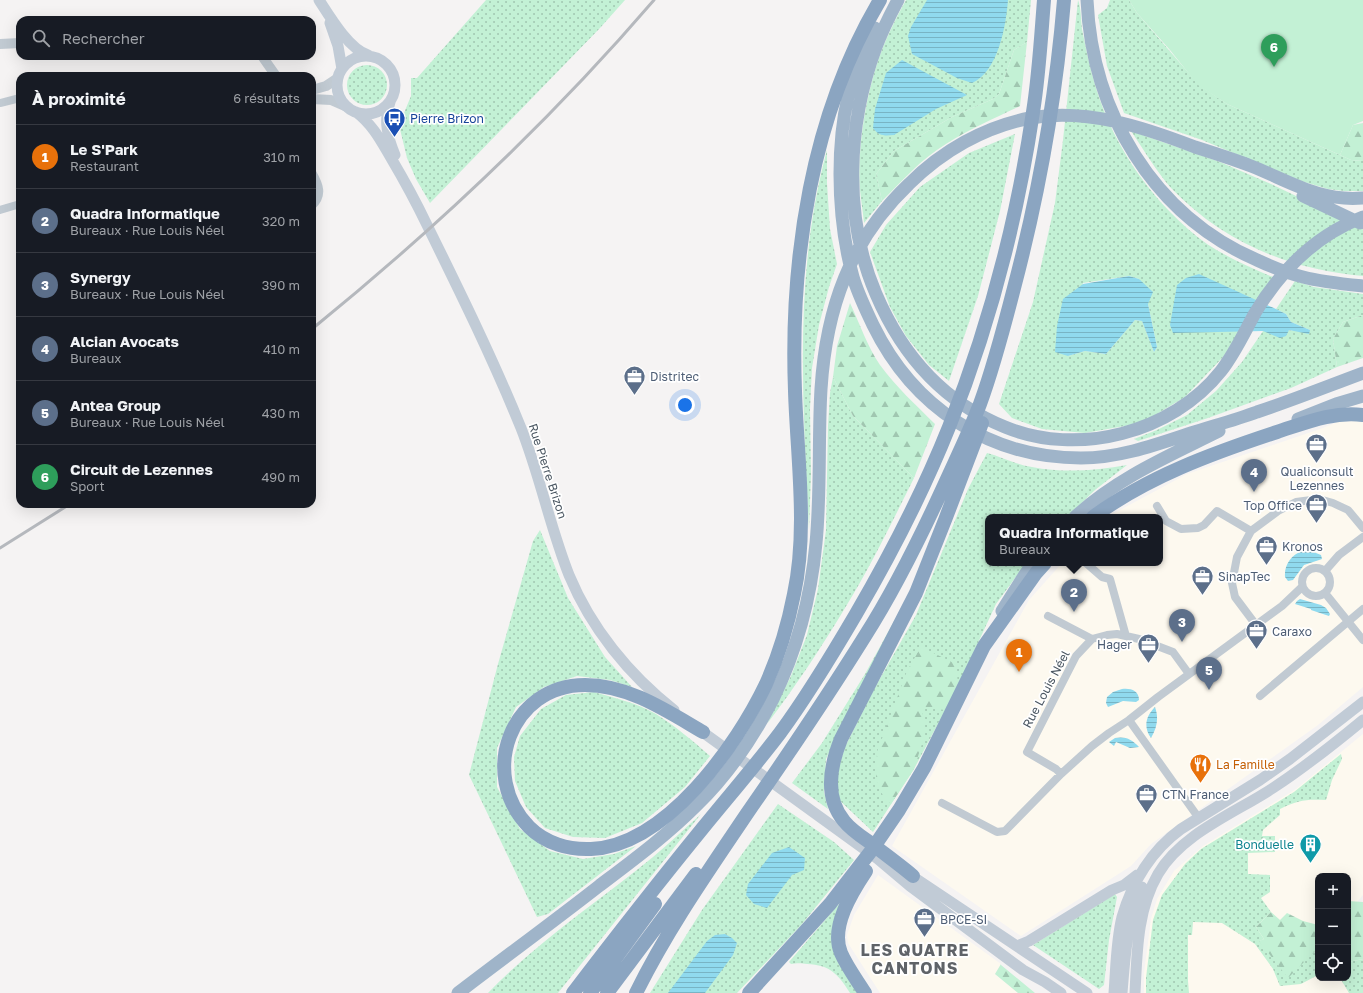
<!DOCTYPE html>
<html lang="fr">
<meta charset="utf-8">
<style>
body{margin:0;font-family:"Golos Text",sans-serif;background:#20242c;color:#f1f3f6}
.controls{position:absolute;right:12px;bottom:12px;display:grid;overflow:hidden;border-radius:8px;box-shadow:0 4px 16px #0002}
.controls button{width:36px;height:36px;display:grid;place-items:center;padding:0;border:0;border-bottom:1px solid #363941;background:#171b24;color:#f1f3f6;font:20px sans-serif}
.you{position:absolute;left:685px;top:405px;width:14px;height:14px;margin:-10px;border:3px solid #fff;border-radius:50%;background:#1a73e8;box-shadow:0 0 0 6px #1a73e833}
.badge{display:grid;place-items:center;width:26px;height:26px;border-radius:50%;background:#1a73e8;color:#fff;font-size:13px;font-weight:700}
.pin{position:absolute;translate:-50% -33px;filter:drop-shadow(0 1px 2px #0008)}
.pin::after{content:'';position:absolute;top:21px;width:14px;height:12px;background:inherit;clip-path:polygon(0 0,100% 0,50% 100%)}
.popup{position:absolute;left:985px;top:514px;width:178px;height:52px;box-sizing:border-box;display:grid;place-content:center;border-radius:8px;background:#171b24;filter:drop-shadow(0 1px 3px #0005);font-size:13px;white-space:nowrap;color:#9ea1a6}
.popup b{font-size:15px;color:#f1f3f6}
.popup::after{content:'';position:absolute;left:50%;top:100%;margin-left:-8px;border:8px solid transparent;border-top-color:#171b24}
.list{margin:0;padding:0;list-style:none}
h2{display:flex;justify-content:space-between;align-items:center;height:52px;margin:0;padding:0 16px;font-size:17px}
h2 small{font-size:13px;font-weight:400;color:#9ea1a6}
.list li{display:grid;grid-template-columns:26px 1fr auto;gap:12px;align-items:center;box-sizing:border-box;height:64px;padding:0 16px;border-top:1px solid #363941}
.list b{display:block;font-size:15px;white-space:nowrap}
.list p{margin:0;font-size:13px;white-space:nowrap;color:#9ea1a6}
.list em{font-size:13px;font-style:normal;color:#9ea1a6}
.icon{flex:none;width:22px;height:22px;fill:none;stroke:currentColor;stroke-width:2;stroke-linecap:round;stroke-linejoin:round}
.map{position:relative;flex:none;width:1363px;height:993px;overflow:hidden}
.search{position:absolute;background:#171b24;box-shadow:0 4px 16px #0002;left:16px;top:16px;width:300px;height:44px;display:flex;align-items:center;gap:10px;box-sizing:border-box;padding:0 14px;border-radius:12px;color:#9ea1a6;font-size:15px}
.panel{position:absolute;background:#171b24;box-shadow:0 4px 16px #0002;left:16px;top:72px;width:300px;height:436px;border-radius:12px}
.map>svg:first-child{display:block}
</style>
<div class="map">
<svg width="1363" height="993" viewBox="0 0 1363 993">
<defs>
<pattern id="grass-dots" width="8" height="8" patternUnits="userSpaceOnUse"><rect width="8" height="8" fill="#c3f1d5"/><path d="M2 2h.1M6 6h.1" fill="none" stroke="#a0c6b0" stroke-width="1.8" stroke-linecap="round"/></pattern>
<pattern id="forest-firs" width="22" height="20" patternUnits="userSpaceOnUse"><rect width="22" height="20" fill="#c3f1d5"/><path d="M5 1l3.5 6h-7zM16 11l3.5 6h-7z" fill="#a0c6b0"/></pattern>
<pattern id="water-rules" width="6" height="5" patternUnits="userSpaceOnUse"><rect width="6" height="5" fill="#90daee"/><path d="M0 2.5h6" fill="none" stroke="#78b4c4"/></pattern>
</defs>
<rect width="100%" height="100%" fill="#f5f3f3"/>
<path fill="#fdf9ef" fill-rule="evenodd" d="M1363 411V687L1318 725 1151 844 1131 866 1021 936 892 846 1029 600 1062 563H1160V517H1107L1187 474 1323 428Z
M1363 734V895L1351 909 1362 993H1144V973L1151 919 1157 899 1174 871 1203 846 1296 789ZM1318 876H1348V978H1318Z
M878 875 1001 964 995 974 1018 993H880L848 943 847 935 854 915Z"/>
<path fill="url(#grass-dots)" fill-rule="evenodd" d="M486 0H625L600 28 430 203 416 179 407 158 399 125 411 96V78H417Z
M906 0H1031L1027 42 1014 50 999 94 993 99 952 117 894 151 876 174 882 201 864 223C863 212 861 201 860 190 857 151 865 101 877 64 884 42 895 20 906 0Z
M1078 0C1081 7 1081 20 1082 29 1086 49 1090 69 1096 88 1115 150 1155 206 1207 244 1228 258 1252 268 1275 278L1239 332 1224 356 1185 397 1142 423 1085 433 1042 429 1012 418 999 404 1033 302 1055 203 1063 140ZM1129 276 1139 279 1148 304 1157 347 1154 352 1142 321 1135 320 1106 354 1085 351 1068 356 1083 283Z
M1110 0H1129L1137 13 1199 85 1227 104 1351 160 1363 161V191H1344L1328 189 1301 181 1202 140 1124 113 1107 66 1098 15 1107 8Z
M347 85a20 20 0 1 1 40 0a20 20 0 1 1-40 0Z
M1131 131 1220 162 1271 184 1363 228V276C1290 270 1223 242 1171 188 1156 171 1144 150 1131 131Z
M1015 134 1000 211 978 296 949 381 929 365 906 336 890 307 870 252 886 225 920 187 969 153Z
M827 150V183L830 229 837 264 829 287 819 325 812 368 810 409 811 474 809 530C803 403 793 275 827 150Z
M1295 281 1314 287 1363 294V315L1343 322 1333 339 1337 367 1291 388 1208 418 1138 441 1134 439 1157 430 1187 415 1216 391 1242 362 1263 331 1310 330 1291 322 1286 314 1276 309Z
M833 377 853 416 914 478C892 522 871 566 845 608 821 648 795 687 767 724L791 676 807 635 818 589 826 530 828 426 830 393Z
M987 453C1002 457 1017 465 1032 467 1063 473 1096 471 1127 465L1095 490 1067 517H988V563H1026L996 604 958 686 914 769 873 832 836 797 838 769 845 747 873 691 916 615 968 489Z
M540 530 568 598 605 657 632 687 610 680 577 676 544 687 516 707 497 748V787L520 829 550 851 583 859 614 854 636 846 548 914 537 917 469 775 498 664 533 541Z
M915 583 843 722 826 759 824 792 828 809 792 783 822 743 865 674Z
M594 692C615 698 637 703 656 714 675 726 693 741 710 756L685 787 642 823 605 838 573 837 545 828 526 807 515 781 514 757 520 736 541 709 566 695Z
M1341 754 1342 759 1332 780 1326 800C1306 799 1298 800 1280 809V815L1263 830 1262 836H1275V852L1248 853V874L1270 875V892L1261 898 1271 912 1256 927 1264 939 1260 941 1314 952 1318 955V975L1301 984 1280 986 1273 969 1255 944 1222 923 1193 922 1192 935H1188V981L1189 993H1146V978L1153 920 1162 895 1185 864 1201 849 1294 792Z
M778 804 834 842 854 860 802 924 737 993H650L702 910Z
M701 814 558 993H488C538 941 598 902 653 857 670 843 685 828 701 814Z
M1115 894 1117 897 1109 940 1104 985 1099 989 1033 945Z
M845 897 838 918 858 993H850C838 974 830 965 807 964 801 963 797 963 791 964L789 962Z
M1363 959V993H1349L1340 978H1348V962Z"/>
<path fill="url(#forest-firs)" d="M1027 42 1020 106C995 118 969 129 946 144 921 159 902 181 882 201L876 174 894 151 952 117 993 99 999 94 1014 50Z
M1363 123V161L1351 160 1340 155 1353 125Z
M850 303C860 324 867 346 880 365 896 387 916 405 935 424L914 478 853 416 833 377 837 346Z
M1363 315V358L1337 367 1333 339 1343 322Z
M921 647 956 664 958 686 945 710 922 707 925 734 914 769 891 804 884 798 876 780 877 752 907 671Z
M1348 901 1363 902V959L1348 962Z
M1271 912 1280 920 1287 913 1303 921 1318 925V955L1314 952 1288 978 1259 941 1264 939 1256 927Z
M1001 964V965L1035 993H1018L995 974Z"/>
<path fill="#c3f1d5" d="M1129 0H1363V121L1353 125 1340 155 1227 104 1198 85 1170 50 1137 13Z"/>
<path fill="url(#water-rules)" d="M927 0H1008C1006 26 998 72 972 83L957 78 912 54 908 36 911 27Z
M902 60 967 95 936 109 894 135C884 136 879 136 873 128L875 109 886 73Z
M1199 274 1276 309 1286 314 1291 322 1310 330 1309 334 1289 330 1286 336 1280 338 1263 331 1173 333 1170 325 1177 285 1186 278Z
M1129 276 1139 279 1153 292 1148 304 1157 347 1154 352 1142 321 1135 320 1106 354 1085 351 1068 356 1055 352 1057 326 1063 299 1083 284Z
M1302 551H1311L1321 555 1322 559 1304 565 1293 580 1288 581 1285 577C1284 565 1291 555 1302 551Z
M1300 599 1321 605 1326 608 1330 614 1329 616 1311 610V609L1295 604 1297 601Z
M1122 689C1130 688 1139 690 1139 700L1136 702 1123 701 1108 707 1106 703 1107 697 1113 692Z
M1155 707C1159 718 1157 728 1151 738 1143 727 1146 716 1155 707Z
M1115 738C1125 736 1132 739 1139 747L1130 748 1116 742 1114 746 1109 742Z
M789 847 805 858 804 870 792 875 767 908 754 904 746 895 748 884 772 853Z
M725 934 732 938 737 943 733 955 705 993H668L707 941 715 935Z"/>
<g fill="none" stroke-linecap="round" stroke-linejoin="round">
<path stroke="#c1cad2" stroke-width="8" d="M0 103 20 98
M312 172C319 184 324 195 312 206
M0 210 20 204
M1157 506 1166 521 1181 529 1198 528 1204 525 1217 511 1251 531
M1086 563 1102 577 1110 579 1126 636
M1302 582a14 14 0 1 1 28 0a14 14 0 1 1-28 0Z
M1325 571 1339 555 1363 537
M1302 587 1282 606 1256 625 1235 597 1232 583 1237 557 1251 531 1278 511 1296 502 1319 499 1333 503 1348 510 1363 528
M1325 593 1363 640
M1048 616 1092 639
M1260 696 1363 609
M1129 720 1198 817
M1061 774 1056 769 1027 752 1076 656 1092 639 1107 635 1117 634 1139 639 1173 652 1189 674
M942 803 997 832 1005 831 1061 774 1092 746 1109 733 1129 720 1158 697 1256 625"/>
<path stroke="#c1cad2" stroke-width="10" d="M0 44 20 43
M262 56 276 76
M312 90 326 86 338 78
M312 99 331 100 347 107"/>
<path stroke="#c1cbd6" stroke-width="11" d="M319 0C330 17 349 49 368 55
M330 23 338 46 342 69
M337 85a29 29 0 1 1 58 0a29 29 0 1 1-58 0Z
M390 102C383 121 388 138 395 155
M356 112C373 125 381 141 391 158 404 180 416 202 427 225 460 292 493 359 521 428 540 476 550 527 569 575 591 628 629 675 674 710
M697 728 878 859 910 886 1023 970 1045 982 1061 993
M906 872 1087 993
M1017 946 1029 941 1112 890 1124 885 1137 875
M1114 993C1116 968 1116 941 1122 917 1132 882 1152 850 1181 829L1260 780 1290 759 1363 702
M1122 993C1125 956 1127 921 1142 887
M1135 993C1137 953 1137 910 1158 874 1181 834 1235 813 1273 788 1305 767 1334 744 1363 720"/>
<path stroke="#9fb4c9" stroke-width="13" d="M898 0C890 15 882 31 876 47 847 125 843 217 876 294 902 355 943 402 1005 427 1078 457 1172 433 1221 371 1235 353 1244 333 1255 313 1281 270 1316 235 1363 217
M1087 0C1092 112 1153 215 1257 260 1272 267 1287 273 1303 277 1322 282 1343 284 1363 286
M875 28C864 50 854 73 848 97 842 122 840 148 840 174 840 209 844 244 853 277 858 294 866 310 873 325 913 407 989 458 1081 458 1119 458 1155 445 1191 433 1213 426 1235 420 1257 412 1293 400 1328 386 1363 373
M1303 196 1360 223
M1298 419 1336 404 1363 396
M1075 517C1117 478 1169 456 1219 431
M1002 611 1024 576 1033 563
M458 993C505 957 553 922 599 886 632 861 666 836 696 806 727 776 753 738 773 699 797 650 811 597 816 543 821 492 818 440 821 389 826 309 850 240 909 184 942 151 984 127 1030 118 1087 108 1143 127 1195 147 1214 153 1233 159 1251 166 1289 181 1320 202 1363 198"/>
<path stroke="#8ba5c1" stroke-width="14" d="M1093 517C1147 477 1213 453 1277 432 1305 423 1333 411 1363 415
M703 732C667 711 629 685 585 685 510 685 478 775 529 827 545 843 568 850 591 849 666 846 737 745 766 684 779 655 788 625 794 594 808 530 797 456 795 391 790 258 811 116 880 0
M913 876C900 865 886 855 872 844 862 837 851 830 844 821 824 797 830 766 841 739L916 593 945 520 982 423
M573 993C615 938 658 883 702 829 728 797 755 766 780 733 808 695 832 655 856 614 891 554 923 492 949 427 989 327 1017 219 1033 112 1039 75 1041 37 1044 0
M590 993 655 904
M607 993 696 874
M636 993C667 930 707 873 746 815 787 756 827 697 865 636 895 589 919 540 942 490 955 461 969 433 980 404 994 366 1004 327 1014 288 1039 193 1056 98 1064 0
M749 993 830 904 871 851 899 810 924 768 984 646 1036 573 1045 563
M865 993C857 980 847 967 841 953 830 927 852 892 866 871"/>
<path stroke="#b5b8bd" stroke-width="3" d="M312 329C435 229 551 120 654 0
M0 548 70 504"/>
</g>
<defs>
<symbol id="bus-pin" viewBox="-11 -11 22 30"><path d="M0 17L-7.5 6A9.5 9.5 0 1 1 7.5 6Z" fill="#1a4fb4" stroke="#fff"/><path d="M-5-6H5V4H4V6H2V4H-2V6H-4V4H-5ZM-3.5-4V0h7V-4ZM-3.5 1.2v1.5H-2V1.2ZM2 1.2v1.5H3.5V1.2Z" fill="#fff"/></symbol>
<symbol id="office-pin" viewBox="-11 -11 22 30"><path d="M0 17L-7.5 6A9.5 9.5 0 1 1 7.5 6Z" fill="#5c6f8a" stroke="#fff"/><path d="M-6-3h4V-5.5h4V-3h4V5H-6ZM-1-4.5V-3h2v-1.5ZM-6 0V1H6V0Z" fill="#fff"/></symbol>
<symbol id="restaurant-pin" viewBox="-11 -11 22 30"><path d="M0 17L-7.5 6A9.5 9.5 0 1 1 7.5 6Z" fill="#e8710a" stroke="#fff"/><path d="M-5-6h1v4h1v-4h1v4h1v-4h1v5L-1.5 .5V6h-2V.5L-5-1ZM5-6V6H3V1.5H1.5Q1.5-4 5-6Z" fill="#fff"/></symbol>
<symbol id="building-pin" viewBox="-11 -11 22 30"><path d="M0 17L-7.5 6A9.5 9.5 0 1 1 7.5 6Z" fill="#0f9aa8" stroke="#fff"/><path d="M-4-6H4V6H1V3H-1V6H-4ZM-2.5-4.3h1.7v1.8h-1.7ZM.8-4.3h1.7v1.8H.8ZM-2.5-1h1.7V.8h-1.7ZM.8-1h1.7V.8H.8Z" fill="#fff"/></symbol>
</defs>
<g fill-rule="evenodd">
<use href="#bus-pin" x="382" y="106" width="25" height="34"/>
<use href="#office-pin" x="622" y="364" width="25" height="34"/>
<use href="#office-pin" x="1304" y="432" width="25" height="34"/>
<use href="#office-pin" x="1304" y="492" width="25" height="34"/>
<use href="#office-pin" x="1254" y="534" width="25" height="34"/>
<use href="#office-pin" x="1190" y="564" width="25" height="34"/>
<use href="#office-pin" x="1244" y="618" width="25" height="34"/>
<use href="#office-pin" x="1136" y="632" width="25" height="34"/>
<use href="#restaurant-pin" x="1188" y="752" width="25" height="34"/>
<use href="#office-pin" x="1134" y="782" width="25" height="34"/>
<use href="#building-pin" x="1298" y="832" width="25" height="34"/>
<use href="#office-pin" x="912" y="906" width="25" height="34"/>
</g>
<g text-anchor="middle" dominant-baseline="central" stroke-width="3.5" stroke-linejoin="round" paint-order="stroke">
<g font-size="12" fill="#164399" stroke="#fff" text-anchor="start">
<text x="410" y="118">Pierre Brizon</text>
</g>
<g font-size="12" fill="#4e5e75" stroke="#fff" text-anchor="start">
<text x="650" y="376">Distritec</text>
<text x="1317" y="471" text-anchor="middle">Qualiconsult<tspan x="1317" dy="14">Lezennes</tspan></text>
<text x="1302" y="505" text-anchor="end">Top Office</text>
<text x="1282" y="546">Kronos</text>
<text x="1218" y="576">SinapTec</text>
<text x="1272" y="631">Caraxo</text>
<text x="1132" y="644" text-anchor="end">Hager</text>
<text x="1162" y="794">CTN France</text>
<text x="940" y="919">BPCE-SI</text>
</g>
<g font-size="12" fill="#4a5661" stroke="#fff">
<text transform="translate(548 471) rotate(72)">Rue Pierre Brizon</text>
<text transform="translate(1046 689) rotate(-62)">Rue Louis Néel</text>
</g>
<g font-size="12" fill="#c56008" stroke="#fff" text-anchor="start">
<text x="1216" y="764">La Famille</text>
</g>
<g font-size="12" fill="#0d838f" stroke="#fff" text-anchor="end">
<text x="1294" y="844">Bonduelle</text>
</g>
<g font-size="16" font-weight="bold" letter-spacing="1" fill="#5f6368" stroke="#fff">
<text x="915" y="950">LES QUATRE<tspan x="915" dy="18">CANTONS</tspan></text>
</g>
</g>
</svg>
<div class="controls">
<button>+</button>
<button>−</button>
<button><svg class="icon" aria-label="locate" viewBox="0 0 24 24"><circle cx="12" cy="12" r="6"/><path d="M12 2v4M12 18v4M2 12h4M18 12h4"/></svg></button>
</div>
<div class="you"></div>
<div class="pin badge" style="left:1019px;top:672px;background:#e8710a">1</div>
<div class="pin badge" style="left:1074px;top:612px;background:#5c6f8a">2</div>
<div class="popup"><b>Quadra Informatique</b>Bureaux</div>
<div class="pin badge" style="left:1182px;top:642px;background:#5c6f8a">3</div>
<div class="pin badge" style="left:1254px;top:492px;background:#5c6f8a">4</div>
<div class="pin badge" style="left:1209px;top:690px;background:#5c6f8a">5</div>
<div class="pin badge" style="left:1274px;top:67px;background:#2e9e5b">6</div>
<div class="search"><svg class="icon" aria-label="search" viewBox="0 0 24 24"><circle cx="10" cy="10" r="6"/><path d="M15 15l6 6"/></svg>Rechercher</div>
<section class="panel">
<h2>À proximité<small>6 résultats</small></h2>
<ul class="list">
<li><span class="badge" style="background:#e8710a">1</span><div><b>Le S'Park</b><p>Restaurant</p></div><em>310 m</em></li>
<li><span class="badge" style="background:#5c6f8a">2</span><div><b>Quadra Informatique</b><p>Bureaux · Rue Louis Néel</p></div><em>320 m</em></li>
<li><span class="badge" style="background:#5c6f8a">3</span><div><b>Synergy</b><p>Bureaux · Rue Louis Néel</p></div><em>390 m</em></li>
<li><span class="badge" style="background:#5c6f8a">4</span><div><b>Alcian Avocats</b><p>Bureaux</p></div><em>410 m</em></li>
<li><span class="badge" style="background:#5c6f8a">5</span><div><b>Antea Group</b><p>Bureaux · Rue Louis Néel</p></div><em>430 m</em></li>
<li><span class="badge" style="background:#2e9e5b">6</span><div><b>Circuit de Lezennes</b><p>Sport</p></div><em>490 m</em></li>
</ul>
</section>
</div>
